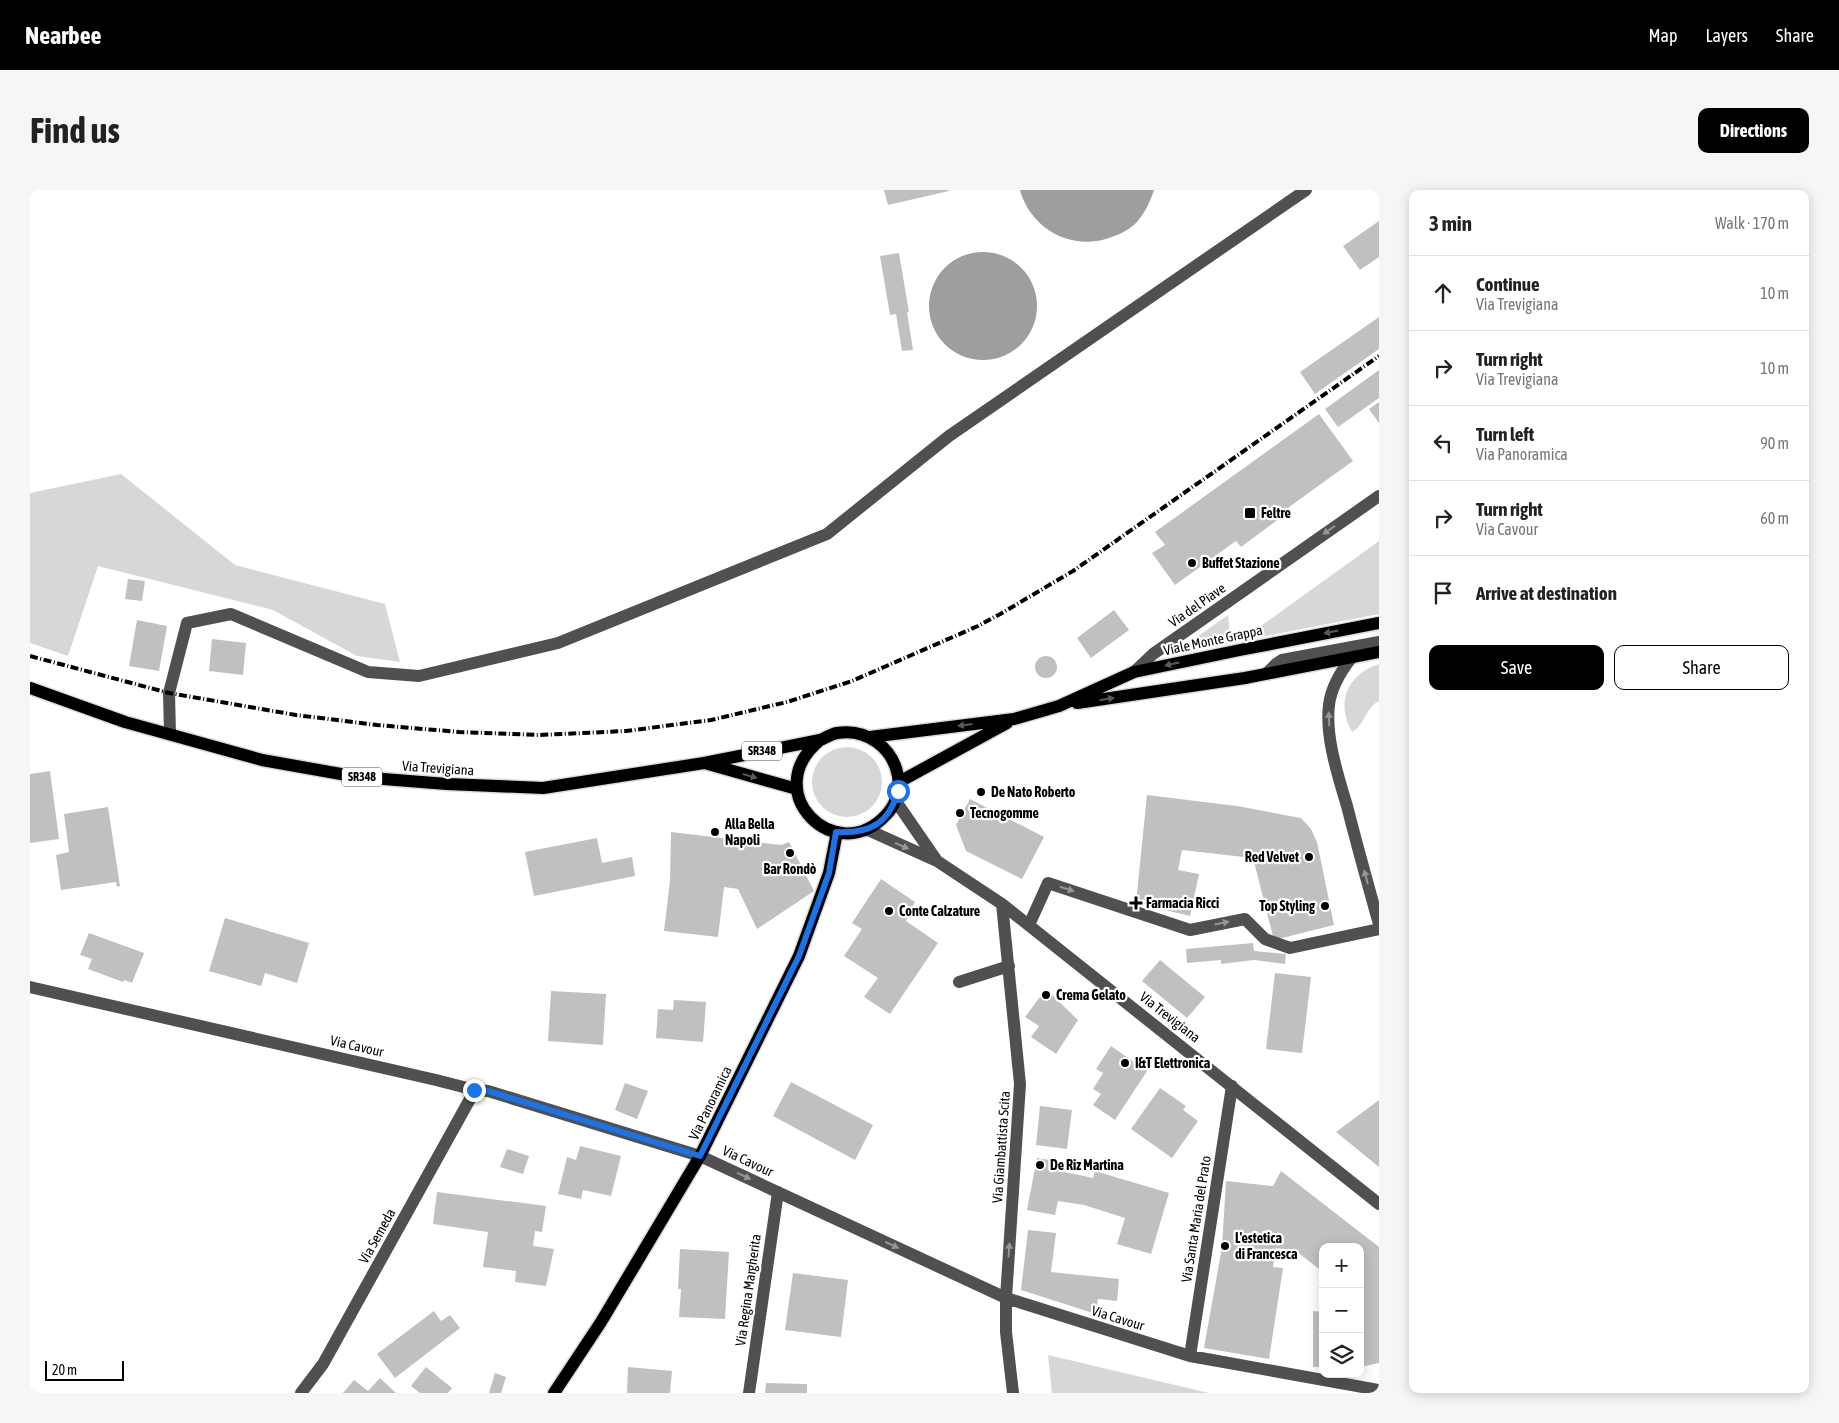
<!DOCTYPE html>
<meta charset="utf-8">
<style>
body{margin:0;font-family:"Asap Condensed",sans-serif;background:#f6f6f6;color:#222}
.controls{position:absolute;right:15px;bottom:15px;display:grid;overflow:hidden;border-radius:10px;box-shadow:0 2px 12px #0003}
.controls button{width:45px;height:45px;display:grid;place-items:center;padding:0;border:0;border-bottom:1px solid #e0e0e0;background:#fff;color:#222;font:25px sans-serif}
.scale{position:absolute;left:15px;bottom:12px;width:79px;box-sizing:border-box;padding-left:5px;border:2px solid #000;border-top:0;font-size:14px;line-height:18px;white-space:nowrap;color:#000;-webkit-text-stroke:4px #fff;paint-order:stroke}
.stop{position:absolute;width:15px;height:15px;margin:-11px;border:4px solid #1a73e8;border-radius:50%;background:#fff}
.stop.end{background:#1a73e8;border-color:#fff;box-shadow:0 1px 5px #0008}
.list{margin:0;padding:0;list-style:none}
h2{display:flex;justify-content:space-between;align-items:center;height:65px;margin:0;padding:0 20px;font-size:21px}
h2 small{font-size:16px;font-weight:400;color:#767676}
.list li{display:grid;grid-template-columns:32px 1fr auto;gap:15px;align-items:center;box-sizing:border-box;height:75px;padding:0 20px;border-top:1px solid #e0e0e0}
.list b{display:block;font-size:19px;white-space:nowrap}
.list p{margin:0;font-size:16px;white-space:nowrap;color:#767676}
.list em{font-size:16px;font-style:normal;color:#767676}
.actions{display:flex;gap:10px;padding:15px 20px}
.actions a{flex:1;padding:11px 0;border:1px solid #000;border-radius:10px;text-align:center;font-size:18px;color:#000}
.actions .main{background:#000;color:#fff}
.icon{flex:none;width:28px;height:28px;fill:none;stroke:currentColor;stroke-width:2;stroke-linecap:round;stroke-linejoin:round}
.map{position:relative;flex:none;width:1349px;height:1203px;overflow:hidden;border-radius:10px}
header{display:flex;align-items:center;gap:30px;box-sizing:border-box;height:70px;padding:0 25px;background:#000;color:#fff}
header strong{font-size:24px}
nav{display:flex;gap:28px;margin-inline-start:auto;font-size:18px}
.intro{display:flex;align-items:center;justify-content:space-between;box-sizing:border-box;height:120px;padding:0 30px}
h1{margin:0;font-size:35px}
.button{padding:12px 22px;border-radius:10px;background:#000;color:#fff;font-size:18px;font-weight:700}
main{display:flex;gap:30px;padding:0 30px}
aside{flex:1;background:#fff;border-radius:10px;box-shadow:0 2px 12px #0003}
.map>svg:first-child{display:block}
</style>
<header>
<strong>Nearbee</strong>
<nav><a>Map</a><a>Layers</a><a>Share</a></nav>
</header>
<div class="intro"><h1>Find us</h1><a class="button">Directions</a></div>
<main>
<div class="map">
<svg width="1349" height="1203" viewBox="0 0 1349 1203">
<rect width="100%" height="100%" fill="#fff"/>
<path fill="#d7d7d7" d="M91 284 205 375 355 414 370 472 327 466 243 420 68 376 38 466 0 453V303Z
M1349 351V424L1216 450 1217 446Z
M1198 425 1201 453 1140 466Z
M1349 474V511C1336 517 1335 535 1322 542 1305 512 1318 484 1349 474Z
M782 592a35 35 0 1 1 70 0a35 35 0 1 1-70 0Z
M1018 1165 1179 1203H1022Z"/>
<path fill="#9e9e9e" d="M990 0H1124C1120 12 1115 23 1106 33 1098 41 1086 46 1076 49 1038 60 1000 37 990 0Z
M899 116a54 54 0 1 1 108 0a54 54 0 1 1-108 0Z"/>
<path fill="#c0c0c0" d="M854 0H919V1L858 15Z
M1349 31V67L1330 80 1313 56Z
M869 63 879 122H877L883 160 872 161 866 124 860 125 850 66Z
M1349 127V159L1285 204 1270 182Z
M1349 180V208L1308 237 1295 219Z
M1349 212V233L1339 219Z
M1289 224 1323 271 1259 317 1261 320 1211 357 1206 351 1145 395 1122 363 1135 355 1125 342Z
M98 389 115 391 112 411 95 409Z
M1084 420 1099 440 1061 468 1047 448Z
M107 430 137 436 129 481 99 476Z
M182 449 216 453 213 485 179 481Z
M1005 477a11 11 0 1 1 22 0a11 11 0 1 1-22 0Z
M20 581 29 649 0 653V584Z
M1117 605 1207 616 1271 628 1281 639 1287 652 1304 735 1244 750 1223 668 1152 660 1148 680 1169 684 1160 726 1106 713Z
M940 609 1014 647 992 689 936 661 926 635Z
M78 617 90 696 87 697 86 692 31 700 26 665 39 662 34 624Z
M641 642 751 655 759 652 784 701 727 739 708 699 694 697 688 747 634 741 640 691Z
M567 648 572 673 602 667 605 686 504 706 495 662Z
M851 689 885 712 876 731 908 753 860 824 834 807 848 788 814 766 832 739 822 733Z
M195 728 279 753 267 793 235 783 231 796 179 781Z
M59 743 114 763 102 793 94 790 93 792 58 779 62 769 50 765Z
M1223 753 1224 761 1256 764 1255 774 1224 770 1191 774V770L1157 773 1156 759Z
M1130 770 1175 807 1157 828 1112 791Z
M1245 783 1281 787 1272 863 1236 859Z
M1016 799 1048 830 1026 864 1001 847 1009 836 995 827Z
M521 801 576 804 573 855 518 851Z
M644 810 676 812 673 852 626 848 628 819 643 820Z
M1081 856 1117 881 1085 930 1063 915 1071 904 1063 899 1073 883 1066 879Z
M761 892 843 935 825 970 743 926Z
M595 893 618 901 607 929 585 920Z
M1130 898 1156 916 1153 920 1168 931 1142 968 1101 939Z
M1349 910V977L1306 942Z
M1010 916 1042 920 1037 959 1006 955Z
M550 956 591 966 581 1006 553 1000 551 1009 528 1004 537 967 546 970Z
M477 959 499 966 493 984 470 977Z
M1007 968 1032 972 1030 981 1063 988 1065 981 1139 1003 1121 1064 1087 1054 1095 1028 1054 1015 1028 1011 1025 1025 997 1020Z
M1251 981 1349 1057V1173L1330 1177V1057H1293V1082L1266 1061 1246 1058 1243 1077 1253 1078 1239 1169 1174 1158 1192 1057 1196 991 1243 996Z
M407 1002 516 1016 512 1042 505 1041 503 1056 524 1059 516 1096 485 1092 486 1081 453 1077 458 1042 403 1034Z
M998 1040 1026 1043 1021 1082 1089 1089 1087 1111 1068 1109 1066 1124 991 1100Z
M650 1059 699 1062 695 1129 649 1127 651 1099H648Z
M763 1083 818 1090 811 1147 755 1140Z
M404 1121 411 1131 420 1125 430 1138 365 1188 347 1164Z
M1283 1121 1293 1122V1177H1283Z
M396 1177 422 1198 418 1203H390L381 1196Z
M598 1177 642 1181 640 1203H597Z
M465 1183 476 1187 471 1203H459Z
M350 1188 366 1203H313L324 1190 338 1201Z
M736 1193 777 1194V1203H735Z"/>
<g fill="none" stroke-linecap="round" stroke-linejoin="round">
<defs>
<path id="major" d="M0 498 95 532 232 570 328 587 417 594 513 598 674 573 790 550C795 548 801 544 807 543 837 538 863 558 868 586 870 600 866 615 856 625 806 679 727 602 790 550
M1047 513 1215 488 1349 462
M840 547 984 529 1029 516 1104 482 1210 460 1349 433
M678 574 767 599
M869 592 977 533
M524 1203 571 1132 670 966 769 766 799 683 807 642"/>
</defs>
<use href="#major" stroke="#dbdbdb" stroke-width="15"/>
<path stroke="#505050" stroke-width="12" d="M1322 467C1311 481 1301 497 1299 515 1295 546 1308 586 1317 616 1327 655 1338 695 1349 734
M1104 482 1123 464 1349 306
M1236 484 1246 474 1252 470 1349 452
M140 544 139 503 157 433 201 424 338 482 389 486 528 453 797 344 919 246 1276 0
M865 610 907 671
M838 640 907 671 972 714 1349 1014
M972 714 990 894 976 1108V1142L983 1203
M999 735 1018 693 1160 740 1215 729 1235 749 1260 758 1349 739
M929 792 979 776
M0 797 406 890 445 900 458 901 670 966 976 1108 1160 1166 1349 1200
M1160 1166 1202 896
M271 1203 293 1174 445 900
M719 1203 748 1002"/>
<use href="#major" stroke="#000" stroke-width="12"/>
<path stroke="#000" stroke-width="4" stroke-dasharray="8 2.5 1 2.5" stroke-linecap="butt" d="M0 466 139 503 266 525 347 535 429 542 510 545 596 541 681 530 757 512 822 491 948 436 972 423 1043 381 1349 166"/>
</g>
<defs><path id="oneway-solid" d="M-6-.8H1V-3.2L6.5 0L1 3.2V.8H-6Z" transform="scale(1.25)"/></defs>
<g fill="#969696">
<use href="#oneway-solid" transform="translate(1299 340) rotate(145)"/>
<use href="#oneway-solid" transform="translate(1299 529) rotate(-93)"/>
<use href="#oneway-solid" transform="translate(872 656) rotate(24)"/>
<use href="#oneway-solid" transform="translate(1336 687) rotate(-105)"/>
<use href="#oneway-solid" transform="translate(1037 699) rotate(18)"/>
<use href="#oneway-solid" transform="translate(1192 733) rotate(-11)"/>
<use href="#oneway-solid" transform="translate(714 986) rotate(25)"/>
<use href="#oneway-solid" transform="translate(862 1055) rotate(25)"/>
<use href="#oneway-solid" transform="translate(979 1060) rotate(-86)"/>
</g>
<g fill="#595959">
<use href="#oneway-solid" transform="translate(1301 442) rotate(169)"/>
<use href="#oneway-solid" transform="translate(1142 474) rotate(168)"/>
<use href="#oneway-solid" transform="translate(1077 509) rotate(-9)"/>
<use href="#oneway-solid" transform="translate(935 535) rotate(173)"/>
<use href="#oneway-solid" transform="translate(720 586) rotate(16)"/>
</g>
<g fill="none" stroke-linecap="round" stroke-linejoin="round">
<path stroke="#1a73e8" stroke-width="6" d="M444 900 458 901 670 966 769 766 799 683 806 642C839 644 859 634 868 601"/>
</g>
<g fill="#000" stroke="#fff" stroke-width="2">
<rect x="1214" y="317" width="12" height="12" rx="2.5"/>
<circle cx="1162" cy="373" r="5"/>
<circle cx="951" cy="602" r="5"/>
<circle cx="930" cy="623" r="5"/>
<circle cx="685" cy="642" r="5"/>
<circle cx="760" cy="663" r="5"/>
<circle cx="1279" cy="667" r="5"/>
<path d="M1103.5 705.5h5v5h5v5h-5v5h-5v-5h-5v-5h5z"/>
<circle cx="1295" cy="716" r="5"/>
<circle cx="859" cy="721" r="5"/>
<circle cx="1016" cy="805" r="5"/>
<circle cx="1095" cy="873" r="5"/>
<circle cx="1010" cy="975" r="5"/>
<circle cx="1195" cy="1056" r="5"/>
</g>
<g text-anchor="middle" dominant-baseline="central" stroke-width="4.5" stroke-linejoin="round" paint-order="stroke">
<g fill="#fff" stroke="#4c4c4c" stroke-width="1">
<rect x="712" y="551.5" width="40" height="19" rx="4"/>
<rect x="312" y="577.5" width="40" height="19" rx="4"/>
</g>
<g font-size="12" font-weight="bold" fill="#000">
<text x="732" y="561">SR348</text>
<text x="332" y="587">SR348</text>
</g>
<g font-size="14" font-weight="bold" fill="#000" stroke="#fff" text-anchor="start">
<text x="1231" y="323">Feltre</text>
<text x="1172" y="373">Buffet Stazione</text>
<text x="961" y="602">De Nato Roberto</text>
<text x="940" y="623">Tecnogomme</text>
<text x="695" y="634">Alla Bella<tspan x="695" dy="16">Napoli</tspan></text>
<text x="1269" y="667" text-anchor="end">Red Velvet</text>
<text x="760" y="679" text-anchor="middle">Bar Rondò</text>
<text x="1116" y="713">Farmacia Ricci</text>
<text x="1285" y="716" text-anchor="end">Top Styling</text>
<text x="869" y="721">Conte Calzature</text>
<text x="1026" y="805">Crema Gelato</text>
<text x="1105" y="873">I&amp;T Elettronica</text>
<text x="1020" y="975">De Riz Martina</text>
<text x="1205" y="1048">L'estetica<tspan x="1205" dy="16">di Francesca</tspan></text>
</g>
<g font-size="14" fill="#000" stroke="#fff">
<text transform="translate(1167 415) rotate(-35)">Via del Piave</text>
<text transform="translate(1183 450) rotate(-12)">Viale Monte Grappa</text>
<text transform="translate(408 578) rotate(4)">Via Trevigiana</text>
<text transform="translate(1140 827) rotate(38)">Via Trevigiana</text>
<text transform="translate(327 856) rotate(13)">Via Cavour</text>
<text transform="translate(680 913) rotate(-64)">Via Panoramica</text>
<text transform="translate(971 957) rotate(-86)">Via Giambattista Scita</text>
<text transform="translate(718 971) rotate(25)">Via Cavour</text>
<text transform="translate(1166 1029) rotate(-81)">Via Santa Maria del Prato</text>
<text transform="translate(347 1046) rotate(-61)">Via Semeda</text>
<text transform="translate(718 1100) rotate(-82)">Via Regina Margherita</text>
<text transform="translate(1088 1128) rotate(17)">Via Cavour</text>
</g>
</g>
</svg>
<div class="controls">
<button>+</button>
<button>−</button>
<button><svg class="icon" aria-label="layers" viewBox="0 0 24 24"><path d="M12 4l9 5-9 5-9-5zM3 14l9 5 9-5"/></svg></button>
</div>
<div class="scale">20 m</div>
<div class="stop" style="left:868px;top:601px"></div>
<div class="stop end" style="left:444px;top:900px"></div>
</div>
<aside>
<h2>3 min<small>Walk · 170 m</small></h2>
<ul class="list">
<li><svg class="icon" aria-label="ahead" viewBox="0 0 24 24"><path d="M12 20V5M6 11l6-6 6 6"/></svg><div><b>Continue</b><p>Via Trevigiana</p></div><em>10 m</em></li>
<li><svg class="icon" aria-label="right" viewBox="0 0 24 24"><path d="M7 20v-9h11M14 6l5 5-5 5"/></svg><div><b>Turn right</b><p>Via Trevigiana</p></div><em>10 m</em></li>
<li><svg class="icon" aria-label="left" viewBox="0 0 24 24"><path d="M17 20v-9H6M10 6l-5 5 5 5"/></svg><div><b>Turn left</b><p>Via Panoramica</p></div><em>90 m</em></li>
<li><svg class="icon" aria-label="right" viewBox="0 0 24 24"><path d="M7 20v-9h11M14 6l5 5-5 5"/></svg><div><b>Turn right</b><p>Via Cavour</p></div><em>60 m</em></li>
<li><svg class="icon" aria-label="arrive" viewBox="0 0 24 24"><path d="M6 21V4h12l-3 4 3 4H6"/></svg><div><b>Arrive at destination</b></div></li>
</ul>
<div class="actions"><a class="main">Save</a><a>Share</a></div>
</aside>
</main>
